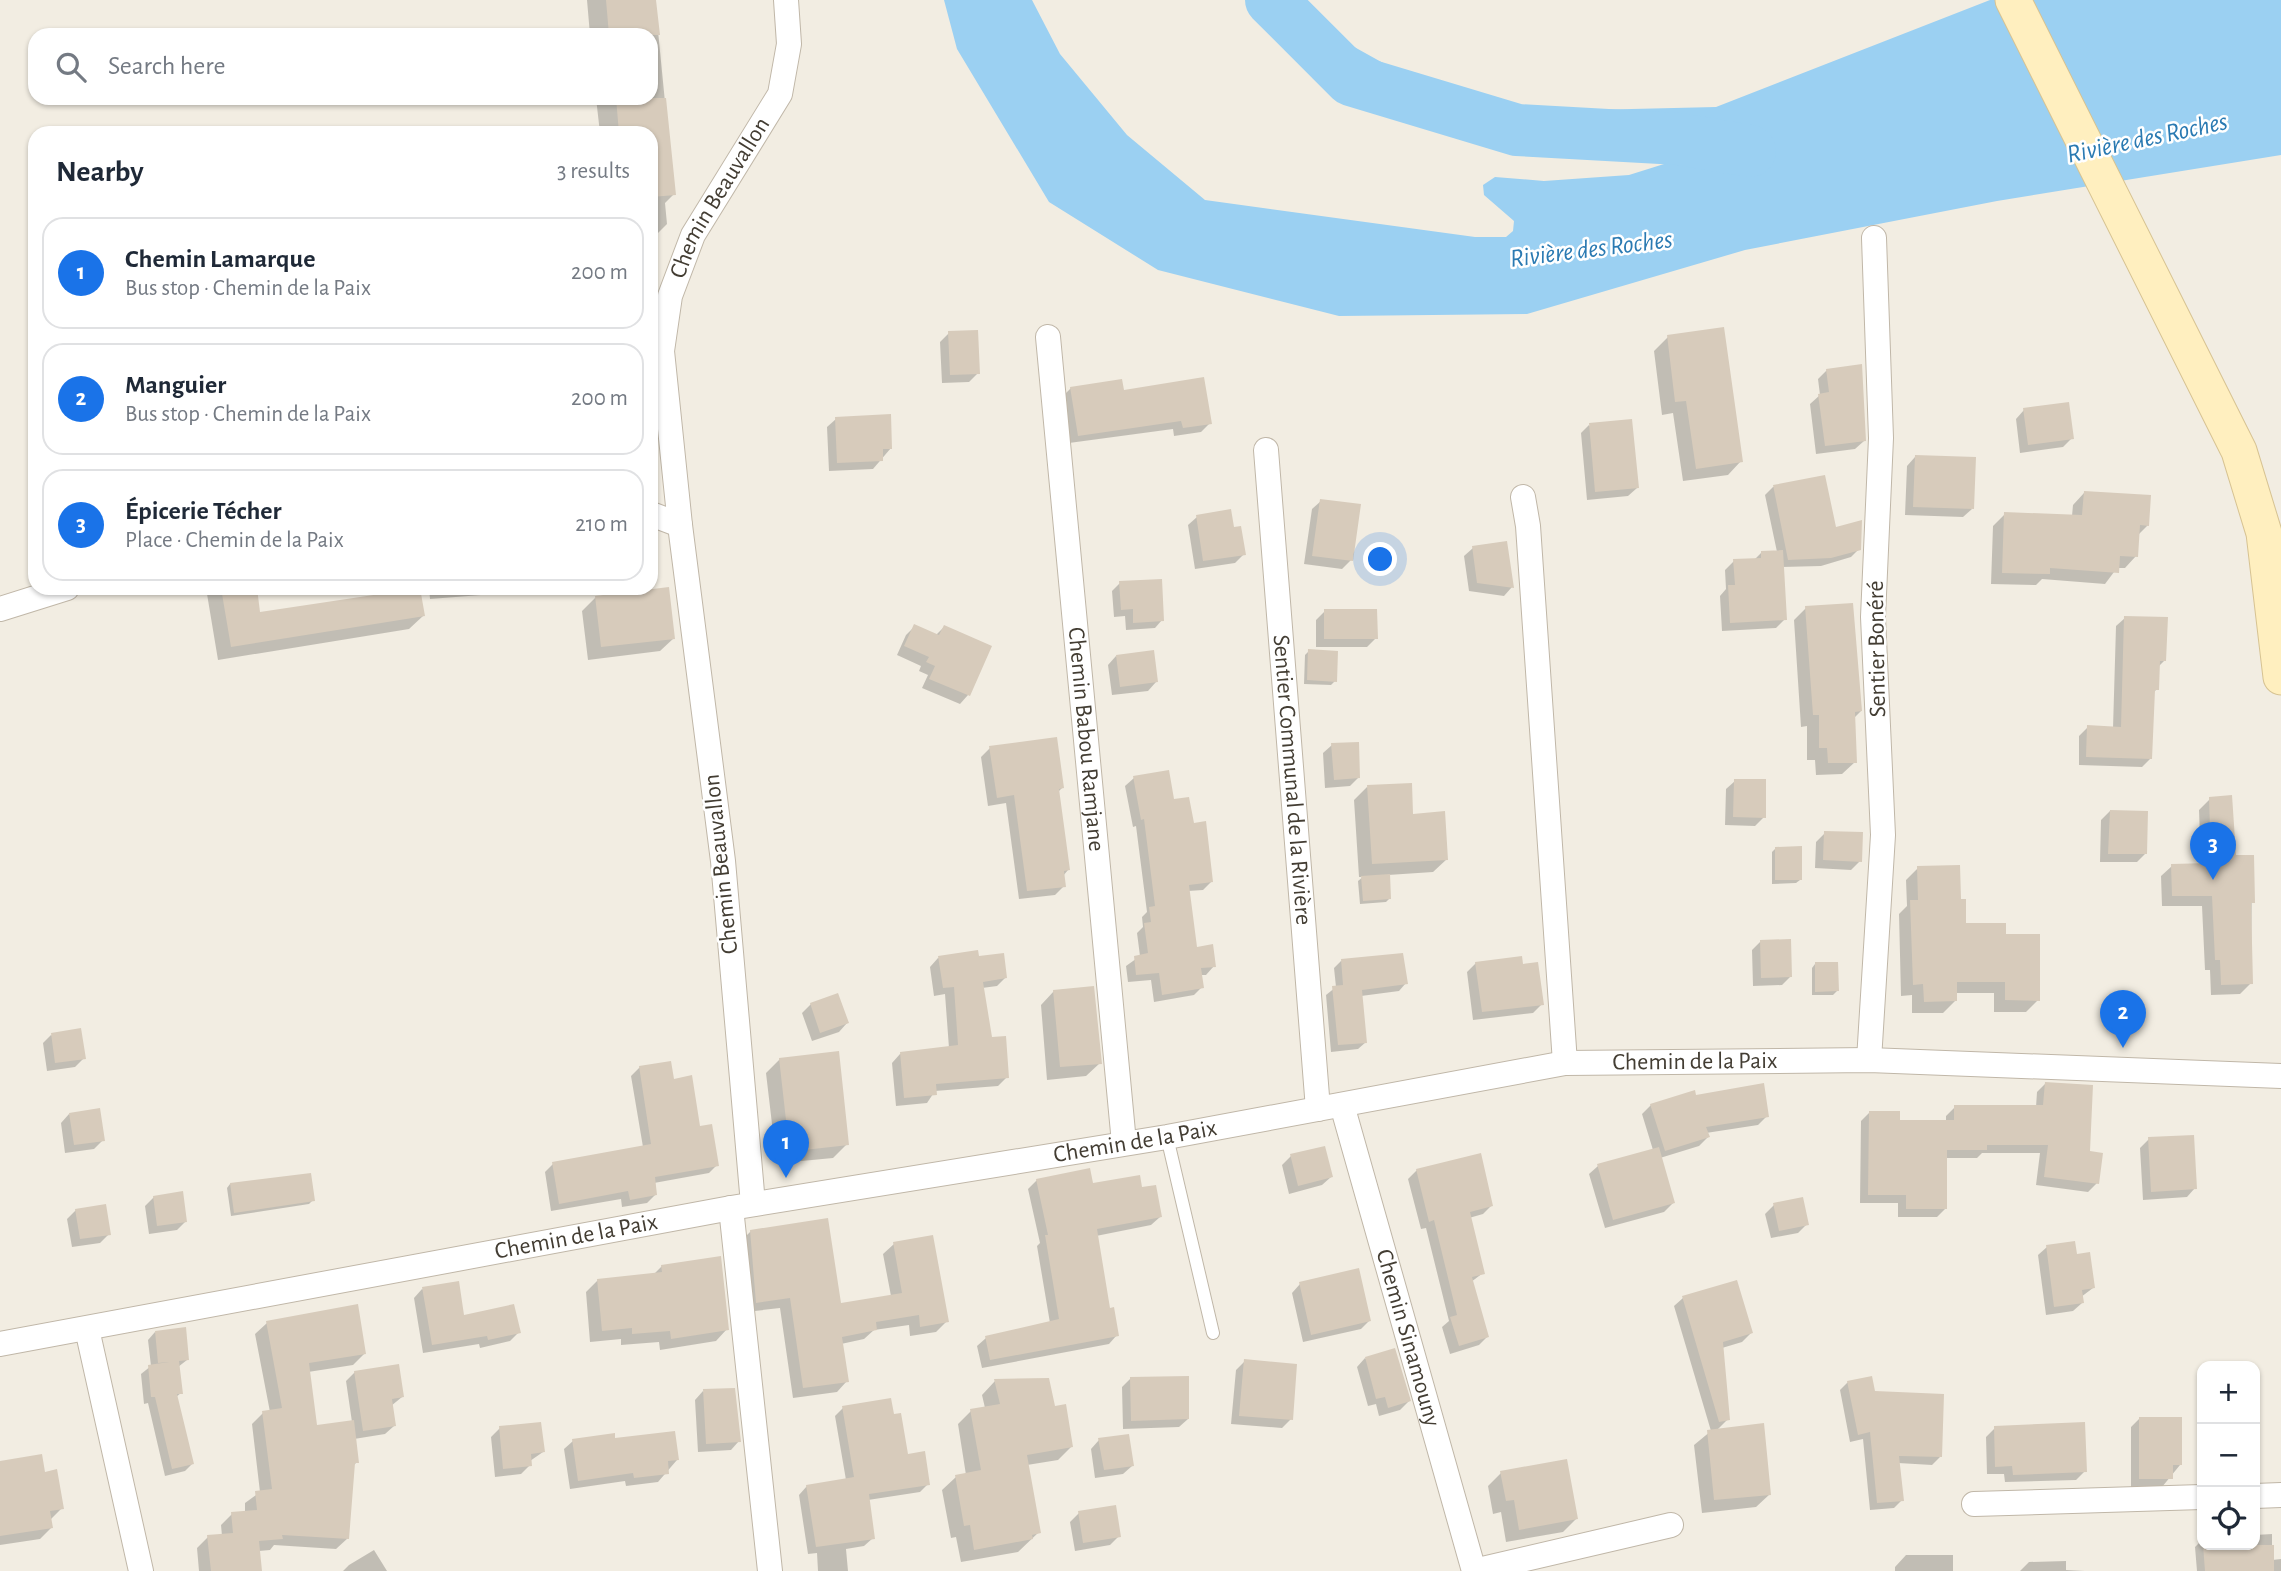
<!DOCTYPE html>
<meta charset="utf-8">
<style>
body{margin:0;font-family:"Alegreya Sans",sans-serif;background:#f6f6f7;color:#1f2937}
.controls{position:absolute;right:21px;bottom:21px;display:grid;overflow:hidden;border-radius:14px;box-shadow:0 2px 5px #0004}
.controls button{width:63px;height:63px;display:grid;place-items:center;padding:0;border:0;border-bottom:2px solid #e0e1e3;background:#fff;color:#1f2937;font:35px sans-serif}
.you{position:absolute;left:1381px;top:560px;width:24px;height:24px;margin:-18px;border:5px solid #fff;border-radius:50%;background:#1a73e8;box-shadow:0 0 0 10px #1a73e833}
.badge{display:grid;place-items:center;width:46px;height:46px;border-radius:50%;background:#1a73e8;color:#fff;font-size:23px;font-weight:700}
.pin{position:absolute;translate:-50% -58px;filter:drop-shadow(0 2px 4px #0008)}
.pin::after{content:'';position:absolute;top:37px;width:24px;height:21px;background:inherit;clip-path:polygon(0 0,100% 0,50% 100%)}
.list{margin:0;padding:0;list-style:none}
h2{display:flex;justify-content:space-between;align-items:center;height:91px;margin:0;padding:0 28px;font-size:30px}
h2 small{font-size:23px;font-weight:400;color:#747a83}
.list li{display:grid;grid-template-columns:46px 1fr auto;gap:21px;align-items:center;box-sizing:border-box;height:112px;margin:0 14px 14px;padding:0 14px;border:2px solid #e0e1e3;border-radius:21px}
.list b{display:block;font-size:26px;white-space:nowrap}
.list p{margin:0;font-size:23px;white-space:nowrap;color:#747a83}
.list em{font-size:23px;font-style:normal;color:#747a83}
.icon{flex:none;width:38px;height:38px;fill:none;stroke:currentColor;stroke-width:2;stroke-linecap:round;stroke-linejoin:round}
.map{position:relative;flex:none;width:2281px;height:1571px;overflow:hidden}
.search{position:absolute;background:#fff;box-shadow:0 2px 5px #0004;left:28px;top:28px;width:630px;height:77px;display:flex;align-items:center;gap:18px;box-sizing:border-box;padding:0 24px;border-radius:21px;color:#747a83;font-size:26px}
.panel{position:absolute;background:#fff;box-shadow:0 2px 5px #0004;left:28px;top:126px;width:630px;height:469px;border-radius:21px}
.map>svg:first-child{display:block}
</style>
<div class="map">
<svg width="2281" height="1571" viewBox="0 0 2281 1571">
<rect width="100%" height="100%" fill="#f2ede2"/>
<path fill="#9bd0f2" d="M944 0H1032L1060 54 1127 135 1205 200 1475 237H1506L1513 231 1514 221 1484 195 1483 185 1495 177 1544 181 1629 175 1680 159 1682 149 1679 139 1671 134 1517 130 1450 119 1351 80 1270 0H1296L1313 24 1419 83 1547 111 1716 107 1990 0H2281V155L1997 201 1745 250 1527 314 1339 316 1158 270 1049 202 957 49Z"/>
<path fill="#0003" d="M587 0H655L674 194 665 203 667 224 651 240V133H600L596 98H651V35H590Z
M949 333 978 373 969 382 942 383 940 342Z
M1668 337 1741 461 1728 475 1683 481 1673 413 1662 415 1654 351Z
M1827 370 1864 441 1855 449 1816 454 1810 404 1820 395 1818 379Z
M1071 388 1123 392 1210 423 1201 432 1174 436 1173 429 1069 443 1062 397Z
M2024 410 2072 438 2063 447 2020 453 2016 419Z
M836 419 891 448 873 469 829 471 827 427Z
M1589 425 1637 488 1628 496 1587 500 1581 433Z
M1915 457 1972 509 1963 517 1905 515 1907 466Z
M1824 477 1834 529 1859 549 1851 557 1821 566 1782 567 1785 619 1776 628 1722 631 1720 596 1726 589 1725 570 1734 561 1754 560 1761 553 1777 552 1765 495 1773 487Z
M2084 493 2148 525 2138 535 2136 556 2125 568H2117L2105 584 2042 579 2036 585 1991 584 1993 526 2005 514 2072 516 2073 505Z
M1321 501 1351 560 1342 569 1304 564 1312 509Z
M1197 517 1233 529 1244 554 1235 563 1195 569 1188 525Z
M1473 548 1512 587 1504 596 1469 591 1464 556Z
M1120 583 1162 620 1155 628 1126 630 1125 616 1114 617 1112 591Z
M206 588H255L259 614 423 616 409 629 218 660Z
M429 588H573L430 599Z
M596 597 674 638 660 651 588 660 582 611Z
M1806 608 1861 711 1854 718 1855 762 1842 774 1816 775 1815 760H1807V726L1801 727 1794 620Z
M1325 611 1376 638 1367 647H1316V620Z
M2125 618 2165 660 2158 667 2157 689 2153 693 2151 758 2142 767 2079 765V736L2088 727 2113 728 2116 626Z
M915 626 936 635 944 627 968 695 960 704 922 688 928 675 919 671 921 666 897 655 906 635Z
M1309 651 1335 681 1331 685 1304 684 1305 655Z
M1116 656 1156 682 1148 691 1112 695 1108 665Z
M1332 745 1358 778 1350 786 1325 788 1323 753Z
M990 748 1062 788 1058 792 1068 870 1063 876 1064 886 1055 895 1019 899 1006 803 988 806 981 757Z
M1134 778 1173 801 1193 825 1212 881 1203 890 1188 891 1195 949 1214 966 1206 975H1200L1202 987 1194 995 1154 1002 1151 980 1128 982 1126 966 1140 956 1137 933 1143 927 1142 917 1147 912 1136 826 1133 827 1125 786Z
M1735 781 1764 817 1755 826 1725 825 1726 789Z
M1367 787 1412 815 1447 859 1433 872 1388 875 1390 898 1386 902 1360 904 1358 881 1363 877H1359L1354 800Z
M2210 799 2235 857H2252L2251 983 2240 994 2211 995 2210 970H2205L2202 906H2162L2161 876 2172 866 2201 865 2199 810Z
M2110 811 2145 854 2137 862H2100L2101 820Z
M1825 833 1860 861 1851 870 1815 868 1816 842Z
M1776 848 1800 880 1796 883 1772 884V852Z
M1918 868 1959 901 1965 925 2038 1000 2026 1012H1994V993H1955V1001L1943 1013H1912V995L1901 996 1899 914 1907 906 1906 880Z
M1761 941 1791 976 1782 985 1753 986 1752 950Z
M938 958 1006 977 997 986 982 988 991 1039 1007 1077 998 1086 935 1091 927 1103 896 1106 892 1063 900 1054 949 1048 945 994 934 996 930 967Z
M1341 961 1406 983 1399 991 1361 996 1366 1042 1358 1049 1331 1052 1326 995 1336 987 1334 968Z
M1476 963 1521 966 1542 1004 1533 1013 1473 1020 1467 972Z
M1815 964 1837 991 1833 995H1812V968Z
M1054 991 1100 1063 1086 1076 1047 1080 1041 1005Z
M811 1004 847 1023 839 1032 812 1041 802 1013Z
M51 1035 84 1058 75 1067 47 1071 43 1043Z
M780 1059 847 1144 833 1158 791 1162 789 1140 774 1141 766 1073Z
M640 1067 672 1082 717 1165 709 1173 654 1183 656 1194 647 1203 622 1207 621 1199 551 1211 545 1172 553 1164 643 1147 631 1076Z
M2045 1084 2088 1152 2097 1183 2088 1192 2036 1185 2040 1153H1982L1977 1158H1945L1946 1208 1937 1217H1898V1203H1860L1861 1121 1869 1113 1898 1122H1946V1116L1955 1107H2036L2037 1092Z
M1695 1096 1767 1116 1758 1125 1706 1133 1708 1137 1699 1146 1660 1158 1673 1203 1664 1212 1605 1228 1589 1174 1598 1166 1653 1150 1642 1114 1651 1105Z
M69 1114 103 1140 94 1149 65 1153 61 1123Z
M2149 1139 2195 1188 2187 1197 2143 1200 2140 1148Z
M1291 1156 1331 1177 1322 1185 1289 1194 1282 1165Z
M1417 1170 1491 1206 1483 1214 1469 1218 1483 1273 1471 1282 1487 1337 1479 1345 1450 1354 1442 1327 1449 1321 1426 1228 1421 1229 1408 1179Z
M1037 1180 1091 1185 1160 1217 1151 1225 1096 1236 1109 1310 1117 1335 1109 1344 982 1368 977 1346 986 1338 1050 1323 1037 1246 1040 1243 1028 1189Z
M230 1184 313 1200 309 1204 231 1216 227 1188Z
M154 1197 186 1221 177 1230 149 1234 145 1206Z
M1774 1205 1807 1224 1798 1233 1771 1238 1765 1214Z
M76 1210 109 1234 100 1243 72 1247 67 1219Z
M751 1231 839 1305 891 1296 883 1254 894 1244 947 1321 936 1332 910 1336 909 1325 874 1330 864 1339 841 1344 847 1381 837 1392 793 1398 780 1308 746 1312 740 1242Z
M2047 1247 2075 1256 2093 1288 2081 1297 2082 1303 2073 1311 2046 1315 2038 1255Z
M662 1266 727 1329 716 1341 660 1350 659 1342 621 1345V1339L590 1342 586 1292 598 1280 653 1275Z
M1300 1284 1369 1321 1361 1329 1303 1342 1292 1293Z
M422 1289 463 1317 519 1332 510 1341 480 1348 479 1344 423 1353 414 1298Z
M1683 1298 1751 1333 1742 1342 1722 1348 1728 1419 1717 1430 1770 1494 1756 1507 1702 1513 1694 1445 1711 1431 1674 1306Z
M267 1323 364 1354 353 1365 308 1372 315 1427 352 1422 346 1381 355 1372 402 1397 391 1406 394 1426 385 1434 354 1439 357 1462 353 1466 348 1538 336 1549 274 1545 270 1550 259 1551 260 1571H199L197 1548 208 1537 222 1536 221 1525 232 1514 245 1513V1503L260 1492 252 1424 263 1413 270 1412 255 1334Z
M155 1332 187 1360 178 1367 181 1393 176 1397 192 1464 185 1471 165 1476 148 1403 144 1404 141 1374 151 1366 148 1340Z
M1365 1358 1409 1401 1400 1410 1379 1416 1376 1404 1368 1406 1357 1367Z
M1245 1361 1291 1419 1282 1428 1231 1424 1236 1370Z
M1131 1378 1188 1419 1179 1427 1123 1429 1122 1387Z
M995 1381 1053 1408 1071 1447 1058 1460 1027 1465 1039 1532 1018 1552 961 1562 956 1537 951 1538 942 1490 956 1477 966 1475 958 1424 971 1411 985 1408 982 1395Z
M1848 1382 1874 1393 1940 1457 1932 1465 1898 1463 1902 1500 1894 1508 1870 1510 1863 1439 1850 1442 1840 1390Z
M703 1391 739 1441 731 1450 698 1452 695 1400Z
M843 1408 893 1416 907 1455 928 1484 920 1492 868 1500 873 1538 864 1546 846 1549 848 1571H818L817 1553 808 1554 799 1495 807 1486 846 1480 835 1416Z
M2140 1418 2180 1465 2162 1487H2131V1427Z
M500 1428 543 1452 530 1461V1465L521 1474 495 1477 491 1437Z
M1995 1428 2085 1471 2076 1480 2005 1482 2004 1474H1987L1986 1437Z
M614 1440 677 1460 658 1482 626 1486 625 1481 570 1489 564 1449 573 1441Z
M1099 1440 1132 1466 1123 1474 1095 1478 1091 1449Z
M0 1463 62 1508 50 1520 51 1528 40 1539 0 1545Z
M1501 1473 1576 1519 1563 1532 1506 1542 1501 1512 1493 1514 1488 1486Z
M1079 1513 1119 1536 1110 1545 1075 1551 1070 1522Z
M2272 1534V1560L2281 1559V1571H2197L2195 1547 2202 1540V1545H2255V1535Z
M374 1550 387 1571H343L349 1565Z
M1906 1555H1953V1571H1895V1567Z
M2066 1561V1570L2085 1571H2020L2029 1562Z"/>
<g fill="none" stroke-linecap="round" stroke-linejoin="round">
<path stroke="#9bd0f2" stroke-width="52" d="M1271 0 1351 80 1517 130 1679 139 1750 151"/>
</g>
<path fill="#d7cbbb" d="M606 0H656L660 35H609Z
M616 98H666L676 195 651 197V133H619Z
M1724 327 1743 462 1696 469 1686 401 1675 402 1667 335Z
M978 330 980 374 950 375 948 331Z
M1862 364 1866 441 1825 446 1818 394 1829 392 1826 369Z
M1204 377 1212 424 1183 428 1181 421 1078 436 1070 387 1122 379 1124 390Z
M2069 402 2074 439 2028 445 2023 408Z
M891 414 892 449H883V461L837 463 835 417Z
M1632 419 1639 488 1595 492 1589 423Z
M1915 455 1976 457 1974 509 1913 507Z
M1825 475 1836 527 1862 520 1861 550 1831 558 1788 560 1773 485Z
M2084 491 2151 495 2149 526 2140 525 2138 557 2120 556 2119 573 2050 568V574L2002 573 2004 512 2082 515Z
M1320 499 1361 504 1353 561 1312 556Z
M1231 509 1234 527 1241 526 1246 555 1203 561 1196 515Z
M1507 541 1514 588 1477 583 1472 546Z
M1783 550 1787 620 1730 623 1728 585H1735L1733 559 1761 558V551Z
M1162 579 1164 621 1133 623V609L1121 610 1119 581Z
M669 587 675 639 601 647 595 596Z
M221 588H257L260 612 420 588 425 616 231 647Z
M1853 603 1862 711 1855 712 1857 763H1828L1827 748H1819V715H1813L1805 606Z
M1324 609H1377L1378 639H1324Z
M2124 616 2168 617 2166 661H2160L2159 690H2155L2152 759 2086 757 2087 725 2121 727Z
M914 624 939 635 944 625 992 646 970 696 929 679 935 666 926 662 929 657 904 646Z
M1308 649 1338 651 1337 682 1307 680Z
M1154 650 1158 682 1120 687 1116 655Z
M1057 737 1064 788 1059 789 1070 870 1064 871 1066 887 1027 891 1014 795 997 798 989 746Z
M1359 742 1360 778 1334 780 1331 743Z
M1169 770 1174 799 1189 797 1194 823 1206 821 1213 882 1189 885 1197 947 1213 944 1216 967 1201 968 1204 988 1162 995 1159 973 1136 975 1134 956 1148 953 1144 923 1151 922 1149 907 1155 906 1144 819 1141 820 1133 776Z
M1734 779H1766V818L1733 817Z
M1412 783 1413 814 1445 811 1448 860 1372 864 1367 785Z
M2232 795 2236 855H2254L2255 903H2251L2253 984 2221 985 2220 960H2215L2212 896H2172L2171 864 2211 863 2209 797Z
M2110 810 2148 811 2147 854H2108Z
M1824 831 1863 832 1862 862 1823 860Z
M1802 846V880H1775V847Z
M1960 865 1961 899H1966V923H2006V934H2040V1001L2005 1000V982H1957V1001L1924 1002 1923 984 1913 985 1910 900H1918L1917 866Z
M1390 874 1391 899 1363 901 1361 876Z
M1791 939 1792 977 1761 978 1760 940Z
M978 950 979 956 1004 953 1007 978 983 982 992 1037 1006 1036 1009 1078 936 1084 937 1095 904 1098 900 1052 958 1045 954 987 943 988 938 956Z
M1403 953 1408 984 1362 990 1367 1043 1338 1045 1332 986 1343 985 1341 959Z
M1522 956 1523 964 1538 962 1544 1005 1482 1012 1475 962Z
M1815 962H1838L1839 991 1815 992Z
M1094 986 1102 1064 1060 1067 1053 990Z
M838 993 849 1023 820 1033 810 1003Z
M81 1028 86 1059 55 1063 51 1033Z
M839 1051 849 1145 804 1150 802 1127 787 1129 779 1058Z
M671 1061 674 1079 692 1075 700 1126 712 1124 719 1166 655 1177 657 1195 630 1200 628 1191 559 1204 552 1162 651 1144 639 1066Z
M2045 1082 2093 1085 2090 1151 2103 1153 2099 1184 2044 1177 2048 1145H1987V1150H1947V1209H1906V1195H1868L1869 1111H1900V1120H1954V1105H2043Z
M1764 1083 1769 1117 1706 1127 1710 1137 1665 1151 1650 1104 1695 1090 1696 1095Z
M100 1108 105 1141 74 1145 69 1113Z
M2194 1135 2197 1189 2151 1192 2148 1137Z
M1325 1146 1333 1177 1298 1186 1290 1154Z
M1659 1147 1675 1203 1613 1220 1597 1164Z
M1481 1153 1493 1206 1470 1212 1485 1274 1472 1277 1489 1337 1459 1346 1450 1317 1457 1315 1434 1220 1429 1222 1416 1169Z
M1090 1168 1093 1183 1140 1175 1142 1187 1156 1185 1162 1217 1097 1229 1110 1308 1114 1307 1119 1336 990 1360 985 1336 1059 1319 1045 1235H1048L1036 1179Z
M311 1173 315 1201 234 1213 230 1183Z
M183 1191 187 1222 157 1226 153 1196Z
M1803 1197 1809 1225 1779 1231 1773 1203Z
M106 1204 111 1235 80 1239 75 1209Z
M828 1218 841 1303 902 1293 893 1242 933 1235 949 1322 920 1327 919 1315 876 1322 877 1330 842 1337 849 1382 803 1388 790 1298 756 1303 750 1230Z
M2075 1241 2077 1254 2090 1252 2095 1288 2082 1290 2084 1303 2054 1307 2046 1245Z
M721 1256 729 1330 671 1339 670 1331 632 1334V1328L602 1331 597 1279 662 1272 661 1265Z
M1359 1268 1371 1321 1311 1335 1299 1282Z
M1737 1280 1753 1333 1723 1342 1730 1420 1719 1422 1682 1296Z
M459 1281 464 1315 514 1304 521 1333 488 1340 487 1336 432 1345 422 1287Z
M358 1304 366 1354 309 1363 317 1425 354 1420 359 1463H355L349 1539 282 1535 283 1539 259 1541 262 1571H211L207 1535 233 1533 231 1512 257 1510 255 1491 272 1489 262 1411 282 1408 266 1321Z
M186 1327 189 1360 179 1361 183 1394H177L194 1464 172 1469 155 1397H151L148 1365 169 1362 158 1363 155 1331Z
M1395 1348 1411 1401 1388 1408 1385 1397 1376 1399 1365 1357Z
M1244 1359 1297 1364 1293 1420 1239 1416Z
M399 1364 404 1397 392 1399 396 1426 363 1431 354 1371Z
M1189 1376V1419L1131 1421 1130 1377Z
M1872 1376 1875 1391 1944 1394 1942 1457 1899 1456 1904 1501 1877 1503 1870 1432 1858 1435 1847 1381Z
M1049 1378 1055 1406 1066 1404 1073 1447 1027 1455 1041 1533 1032 1535 1033 1539 974 1550 970 1525 964 1526 955 1475 981 1470 970 1409 1000 1404 994 1379Z
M735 1388 741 1442 706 1444 703 1389Z
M891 1398 894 1414 901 1413 908 1454 925 1451 930 1485 869 1494 875 1539 816 1547 806 1485 854 1477 842 1406Z
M2139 1417H2182V1465H2173V1479H2139Z
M541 1422 545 1452 531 1454 532 1466 503 1469 499 1426Z
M2085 1422 2087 1472 2013 1475 2012 1466 1995 1467 1994 1426Z
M1764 1423 1771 1495 1714 1500 1707 1430Z
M675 1431 679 1460 668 1461 669 1474 634 1478 633 1473 578 1481 572 1439 615 1433V1438Z
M1129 1434 1134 1466 1104 1470 1098 1438Z
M42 1454 45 1472 57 1469 64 1509 50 1511 53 1528 0 1536V1461Z
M1567 1459 1578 1519 1519 1530 1514 1500 1506 1501 1500 1471Z
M1116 1505 1121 1537 1083 1543 1078 1511Z
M2203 1545H2274V1571H2205Z"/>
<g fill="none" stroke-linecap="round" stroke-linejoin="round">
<defs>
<path id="service" d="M1167 1137 1213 1333"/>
<g id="minor">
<path id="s1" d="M1048 337 1124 1143"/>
<path id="s2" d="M1266 450 1318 1109"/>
<path d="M1523 497 1528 526 1565 1063"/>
<path d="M651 514 680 525"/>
<path d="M0 609 67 588"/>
<path d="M1869 1060 1883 835 1873 617 1881 438 1874 238"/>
<path id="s3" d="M1342 1105 1474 1571"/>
<path id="s4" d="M753 1204 723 861 680 525 662 351 670 296 693 235 780 94 789 44 786 0"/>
<path d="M731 1208 770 1571"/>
<path d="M87 1329 141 1571"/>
<path id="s5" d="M0 1344 731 1208 1167 1137 1565 1063 1869 1060 2281 1076"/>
<path d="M2255 1496 2281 1495"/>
<path d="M1974 1504 2202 1497"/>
<path d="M1474 1571 1671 1525"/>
</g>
<path id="secondary" d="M2013 0 2239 451 2264 533 2281 677"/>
</defs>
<use href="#service" stroke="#c0b7a8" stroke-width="14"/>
<use href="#minor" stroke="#c0b7a8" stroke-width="26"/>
<use href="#secondary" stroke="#d7c392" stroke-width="37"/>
<use href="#service" stroke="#fff" stroke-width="12"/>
<use href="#minor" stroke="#fff" stroke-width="24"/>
<use href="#secondary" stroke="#ffefbf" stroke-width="35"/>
</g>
<g text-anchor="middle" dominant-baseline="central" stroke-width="5" stroke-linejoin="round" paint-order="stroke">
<g font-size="24" fill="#433d33" stroke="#fff">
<text stroke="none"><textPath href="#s4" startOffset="1024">Chemin Beauvallon</textPath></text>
<text transform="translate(1877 649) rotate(-91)">Sentier Bonéré</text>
<text stroke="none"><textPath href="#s1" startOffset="404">Chemin Babou Ramjane</textPath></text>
<text stroke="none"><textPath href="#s2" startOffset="331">Sentier Communal de la Rivière</textPath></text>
<text transform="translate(721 864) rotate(-96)">Chemin Beauvallon</text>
<text stroke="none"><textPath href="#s5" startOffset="1720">Chemin de la Paix</textPath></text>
<text stroke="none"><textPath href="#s5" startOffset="1153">Chemin de la Paix</textPath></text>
<text stroke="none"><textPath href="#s5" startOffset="586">Chemin de la Paix</textPath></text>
<text stroke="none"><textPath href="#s3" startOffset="242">Chemin Sinamouny</textPath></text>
</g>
<g font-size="26" font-style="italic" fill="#2a7ab2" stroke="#fff">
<text transform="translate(2147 138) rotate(-12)">Rivière des Roches</text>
<text transform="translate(1591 249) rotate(-7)">Rivière des Roches</text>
</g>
</g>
</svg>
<div class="controls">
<button>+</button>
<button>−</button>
<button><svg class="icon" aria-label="locate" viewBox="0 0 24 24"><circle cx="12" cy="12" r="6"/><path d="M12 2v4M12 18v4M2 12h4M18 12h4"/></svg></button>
</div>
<div class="you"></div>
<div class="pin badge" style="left:786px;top:1178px">1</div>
<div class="pin badge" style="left:2123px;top:1048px">2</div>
<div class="pin badge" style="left:2213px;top:880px">3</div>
<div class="search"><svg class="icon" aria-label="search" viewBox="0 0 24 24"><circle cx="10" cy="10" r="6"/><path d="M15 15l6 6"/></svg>Search here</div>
<section class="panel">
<h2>Nearby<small>3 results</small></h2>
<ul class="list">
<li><span class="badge">1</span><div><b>Chemin Lamarque</b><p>Bus stop · Chemin de la Paix</p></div><em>200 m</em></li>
<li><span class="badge">2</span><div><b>Manguier</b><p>Bus stop · Chemin de la Paix</p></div><em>200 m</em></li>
<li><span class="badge">3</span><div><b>Épicerie Técher</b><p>Place · Chemin de la Paix</p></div><em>210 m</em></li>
</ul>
</section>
</div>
